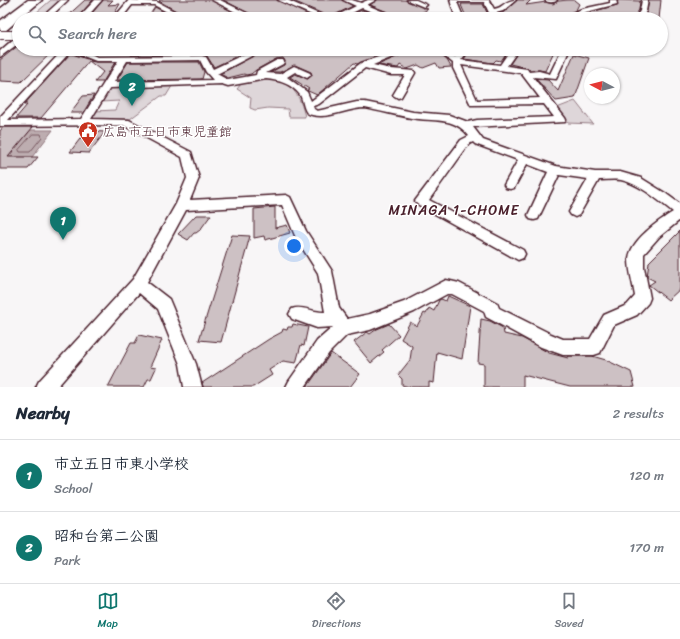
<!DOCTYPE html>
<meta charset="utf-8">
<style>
body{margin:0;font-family:Sriracha,"Klee One",sans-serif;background:#f2f2f3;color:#1f2937}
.compass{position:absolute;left:584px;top:68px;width:36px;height:36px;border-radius:50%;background:#fff;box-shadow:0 1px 3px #0004;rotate:277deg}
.you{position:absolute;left:294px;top:246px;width:14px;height:14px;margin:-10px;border:3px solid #fff;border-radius:50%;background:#1a73e8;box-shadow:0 0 0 6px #1a73e833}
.badge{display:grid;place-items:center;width:26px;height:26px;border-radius:50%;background:#0f766e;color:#fff;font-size:13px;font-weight:700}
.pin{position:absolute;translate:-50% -33px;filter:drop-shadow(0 1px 2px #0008)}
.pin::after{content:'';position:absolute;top:21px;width:14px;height:12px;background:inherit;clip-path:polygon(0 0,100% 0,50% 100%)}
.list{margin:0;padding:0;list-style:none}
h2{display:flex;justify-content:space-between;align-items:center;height:52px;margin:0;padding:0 16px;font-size:17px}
h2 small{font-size:13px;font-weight:400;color:#747a83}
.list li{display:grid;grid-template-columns:26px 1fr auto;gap:12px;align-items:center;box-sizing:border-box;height:72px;padding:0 16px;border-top:1px solid #e0e1e3}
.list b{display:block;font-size:15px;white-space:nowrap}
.list p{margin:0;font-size:13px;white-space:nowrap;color:#747a83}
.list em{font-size:13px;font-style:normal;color:#747a83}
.icon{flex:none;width:22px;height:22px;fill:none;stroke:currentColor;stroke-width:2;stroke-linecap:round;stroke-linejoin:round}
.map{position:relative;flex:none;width:680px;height:387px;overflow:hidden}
.search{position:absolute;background:#fff;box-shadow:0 1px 3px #0004;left:12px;right:12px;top:12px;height:44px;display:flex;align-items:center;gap:10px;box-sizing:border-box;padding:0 14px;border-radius:22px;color:#747a83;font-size:15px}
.sheet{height:196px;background:#fff}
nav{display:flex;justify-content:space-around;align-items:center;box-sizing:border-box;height:56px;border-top:1px solid #e0e1e3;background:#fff;font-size:11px;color:#747a83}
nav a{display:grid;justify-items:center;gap:2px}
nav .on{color:#0f766e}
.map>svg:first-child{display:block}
</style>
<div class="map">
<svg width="680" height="387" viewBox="0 0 680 387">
<rect width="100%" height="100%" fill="#f8f6f7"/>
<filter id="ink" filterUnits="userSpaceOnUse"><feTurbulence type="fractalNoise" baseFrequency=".025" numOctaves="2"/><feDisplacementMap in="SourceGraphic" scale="8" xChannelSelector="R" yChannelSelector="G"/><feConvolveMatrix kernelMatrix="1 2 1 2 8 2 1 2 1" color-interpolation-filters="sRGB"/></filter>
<g filter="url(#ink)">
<path fill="#ded6d9" stroke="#947a82" d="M51 0H60L39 19H29Z
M267 79C291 79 300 95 305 117H289L288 109 268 108 255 110 250 108 251 98 237 89 241 84Z
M172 86 166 96H161L130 119H95L92 117 95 111 115 110 119 101 101 102 108 90 113 87Z
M575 101 593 124 568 123 557 108Z"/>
<path fill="#bdadb0" stroke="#8f747b" d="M31 130H53L32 157H8Z"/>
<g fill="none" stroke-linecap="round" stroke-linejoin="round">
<path stroke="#785860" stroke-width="1" d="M33 134H41L42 137 30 152H20L19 150Z"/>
</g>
<path fill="#cdc1c4" stroke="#4a1f2b" d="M85 0H93L76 19H64Z
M103 0H113L108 5 120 4 111 19H87Z
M160 0H211L246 19H190L159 1Z
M223 0H277L317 19H260Z
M291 0H342L353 6 330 17Z
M377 0H406L428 9 411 19H405L370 5Z
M517 0H531L526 5 546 2 553 4 558 1 568 0H574L579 4 576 10 558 19H501L498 14 504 12Z
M618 0 640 1 639 10 633 19 589 18 591 12 617 5Z
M649 0H661L659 19H644L647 11Z
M461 4H483L490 19H467L461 5H462Z
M155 7 177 19H147Z
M362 10 382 17 378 19H343Z
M19 45V49H55L21 82 0 81V60Z
M173 49H252L214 67 207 56 202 55H131L135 50 171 51Z
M266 49H312L319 53 325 51V49H363L372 53 380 49H396L357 64 354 63 317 95 308 91 307 90 309 89 290 77 295 74 308 79 312 75 311 72 295 65 280 72H271L284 65 285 61 283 58 276 59 256 70 251 74 246 75 244 74 228 78 220 74Z
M414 49H434L447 60 451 67 439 68 436 63 423 68 418 65 407 69 400 65 398 68 378 65Z
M471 49H509L501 61 496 60 493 63 464 59Z
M520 49H555L545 71 539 70H530L527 68 510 64Z
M72 54 90 60 41 118H16L27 105H24L29 99 69 55Z
M574 54 589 58 575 98 556 101 536 79 548 80 558 91Z
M89 61 96 62H115L103 82H95L103 72Z
M128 62H199L204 72 202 79 117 80Z
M94 95 83 113H70L83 96Z
M3 127H33L8 157H38L28 169H0V131Z
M86 131 105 132 89 153 70 152Z
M275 207V228L287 225 290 233 265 240 264 236 254 238V209Z
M196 215H211L200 230 196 233H194L188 240 178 234Z
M680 231V289L668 300 649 285 655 281 647 277 649 262Z
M232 235 250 236 221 342 199 340Z
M448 296 470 306 462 359 437 352 434 383 429 382V387H409L402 385V379L398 375 410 360 412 346 401 339 410 322 417 326 424 313 426 314 429 308 434 311 439 300 441 299 446 301Z
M481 319 490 321 503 328 504 334 522 338 549 353 568 358V356H592L606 360 631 372 635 387H570L523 375V387H484V364L478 363Z
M293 324 308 327 304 346 301 345 296 363 283 361 269 370 272 375 253 387H203L202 383 269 339 282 332 283 329 287 330 288 327H292Z
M389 324 399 335 382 350 384 352 371 363 354 342 367 332 370 334 377 329Z
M139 335 162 340 150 367 156 368 151 379H148L144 387H108L131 343H135Z
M331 353 360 374 350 387H307Z"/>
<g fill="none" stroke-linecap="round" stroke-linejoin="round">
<defs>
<path id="minor" d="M2 0H9L0 7V2Z
M61 0H68L48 19H40Z
M95 0H102L85 19H77Z
M129 0 157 2 189 19H180L154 5H132L121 19H113Z
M212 0H220L259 19H249Z
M278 0H287L330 19 356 6 343 0H352L361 3 368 0H376L367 5 401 19H390L362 8 340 19H321Z
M407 0H416L427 5 424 7Z
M450 0H489L494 9C504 8 504 0 516 0L503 11 496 13 500 19H492L484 2H457L464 19H456Z
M545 0H557C555 3 547 3 545 0Z
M610 0H616L617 4 586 12 569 19H559L582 9 610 3Z
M642 0H648L646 11 642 19H634L640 11Z
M16 37H19V43L0 57V51Z
M64 49H81L97 57 202 56 206 57 213 69 255 49H265L217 74 228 80 256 75 257 71 277 60H283L284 62 283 64 266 73 280 74 294 66 310 73 311 75 307 78 295 72 287 77 307 92 311 101 361 63 401 49H413L373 65 391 69 414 71 415 73 401 97 398 98 393 95 405 75H391L365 68 319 104 313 106 314 109 317 111 357 102H365L413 112 449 115 468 122 477 120 554 117 544 104 471 105 453 68V63L435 49H444L455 57 462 49H470L461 60 500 65 511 49H519L507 66 527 69 529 72 539 71 550 74 561 51H567L568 53 556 79 533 77 565 118 566 120 565 122 473 127 483 140 556 166 595 172H620L641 178 665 193 680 204V220L659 237 644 254V267L650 298 648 303 637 315 614 325 600 353 594 355H563L541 347 486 317 484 311 452 294H447L414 312 370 330 347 335 329 353 305 387H286L289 381 317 341 333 327 317 328 292 319 289 314 292 309C302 305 314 313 325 312L318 273 296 238 282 205 186 210 147 282 169 299 196 364 202 387H184L180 364 158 309 139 293 57 387H36L39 381 133 279 176 204 187 178 182 157 123 125 0 126V117ZM71 51 96 61H118L81 119 8 120ZM200 60 206 72 213 80 114 82 127 61ZM461 65 521 73 540 98 477 100ZM266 79C278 80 292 84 300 95 303 100 303 108 307 113 324 122 346 108 365 108 380 111 396 115 411 118 433 122 454 116 469 136L461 140 415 201 417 204 518 260 523 258 525 254 523 250 429 200 469 144 473 142 475 144 518 160 504 185 506 188 510 189 514 188 527 164 548 172 528 215 530 219 534 220 538 219 559 175 588 179 569 212 571 215 575 217 579 215 599 180C606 180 614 179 621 180 640 184 658 200 673 212 658 221 630 241 629 259 629 271 633 284 635 296L627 305 604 315 590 339H563L551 334 499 308 497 303 459 283 446 280 404 302 370 314 347 319 339 308 332 271 306 231 290 197 286 195 190 200 199 178 191 152 129 120 91 119 110 88 222 84 228 86Z
M313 49H323L324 50 320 52Z"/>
<path id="motorway" d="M28 0H42L5 31 0 32V21Z"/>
</defs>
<use href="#minor" stroke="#4a1f2b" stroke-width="3"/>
<use href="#motorway" stroke="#4a1f2b" stroke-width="3"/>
<use href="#minor" fill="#fff" fill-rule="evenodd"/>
<use href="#motorway" fill="#fff" fill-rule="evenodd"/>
<defs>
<path id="minor-bridge" d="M0 35H14"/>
</defs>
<use href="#minor-bridge" stroke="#4a1f2b" stroke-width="10" stroke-linecap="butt"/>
<use href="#minor-bridge" stroke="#fff" stroke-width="8"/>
</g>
</g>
<defs>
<symbol id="civic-pin" viewBox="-11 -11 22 30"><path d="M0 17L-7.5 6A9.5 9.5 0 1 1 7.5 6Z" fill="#c8321e" stroke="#fff"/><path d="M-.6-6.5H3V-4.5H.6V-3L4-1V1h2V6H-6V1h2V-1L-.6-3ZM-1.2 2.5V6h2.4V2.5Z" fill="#fff"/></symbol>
</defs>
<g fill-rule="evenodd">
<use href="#civic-pin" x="77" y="120" width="22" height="30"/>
</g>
<g text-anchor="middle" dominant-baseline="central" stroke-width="3" stroke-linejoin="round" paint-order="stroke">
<g font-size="13" fill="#4a1f2b" stroke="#fff" text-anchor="start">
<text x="102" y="131">広島市五日市東児童館</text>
</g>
<g font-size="14" letter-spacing="1" fill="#4a1f2b" stroke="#fff">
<text x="454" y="210">MINAGA 1-CHOME</text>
</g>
</g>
</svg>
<svg class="compass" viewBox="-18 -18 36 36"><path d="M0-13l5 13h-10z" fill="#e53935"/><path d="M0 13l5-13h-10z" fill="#747a83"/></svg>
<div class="you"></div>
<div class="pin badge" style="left:63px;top:240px">1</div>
<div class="pin badge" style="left:132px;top:106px">2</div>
<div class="search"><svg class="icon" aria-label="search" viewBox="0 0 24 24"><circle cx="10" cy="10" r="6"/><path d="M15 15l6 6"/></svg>Search here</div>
</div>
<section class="sheet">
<h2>Nearby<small>2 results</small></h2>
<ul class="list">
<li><span class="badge">1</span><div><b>市立五日市東小学校</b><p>School</p></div><em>120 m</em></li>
<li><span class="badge">2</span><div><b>昭和台第二公園</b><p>Park</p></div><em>170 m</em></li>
</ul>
</section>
<nav>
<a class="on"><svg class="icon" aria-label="map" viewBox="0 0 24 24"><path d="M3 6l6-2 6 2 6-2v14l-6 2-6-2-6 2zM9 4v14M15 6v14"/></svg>Map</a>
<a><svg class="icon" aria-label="directions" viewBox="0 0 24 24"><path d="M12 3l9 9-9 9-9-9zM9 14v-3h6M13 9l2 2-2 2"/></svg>Directions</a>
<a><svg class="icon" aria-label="saved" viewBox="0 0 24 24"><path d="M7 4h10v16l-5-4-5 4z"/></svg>Saved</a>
</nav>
